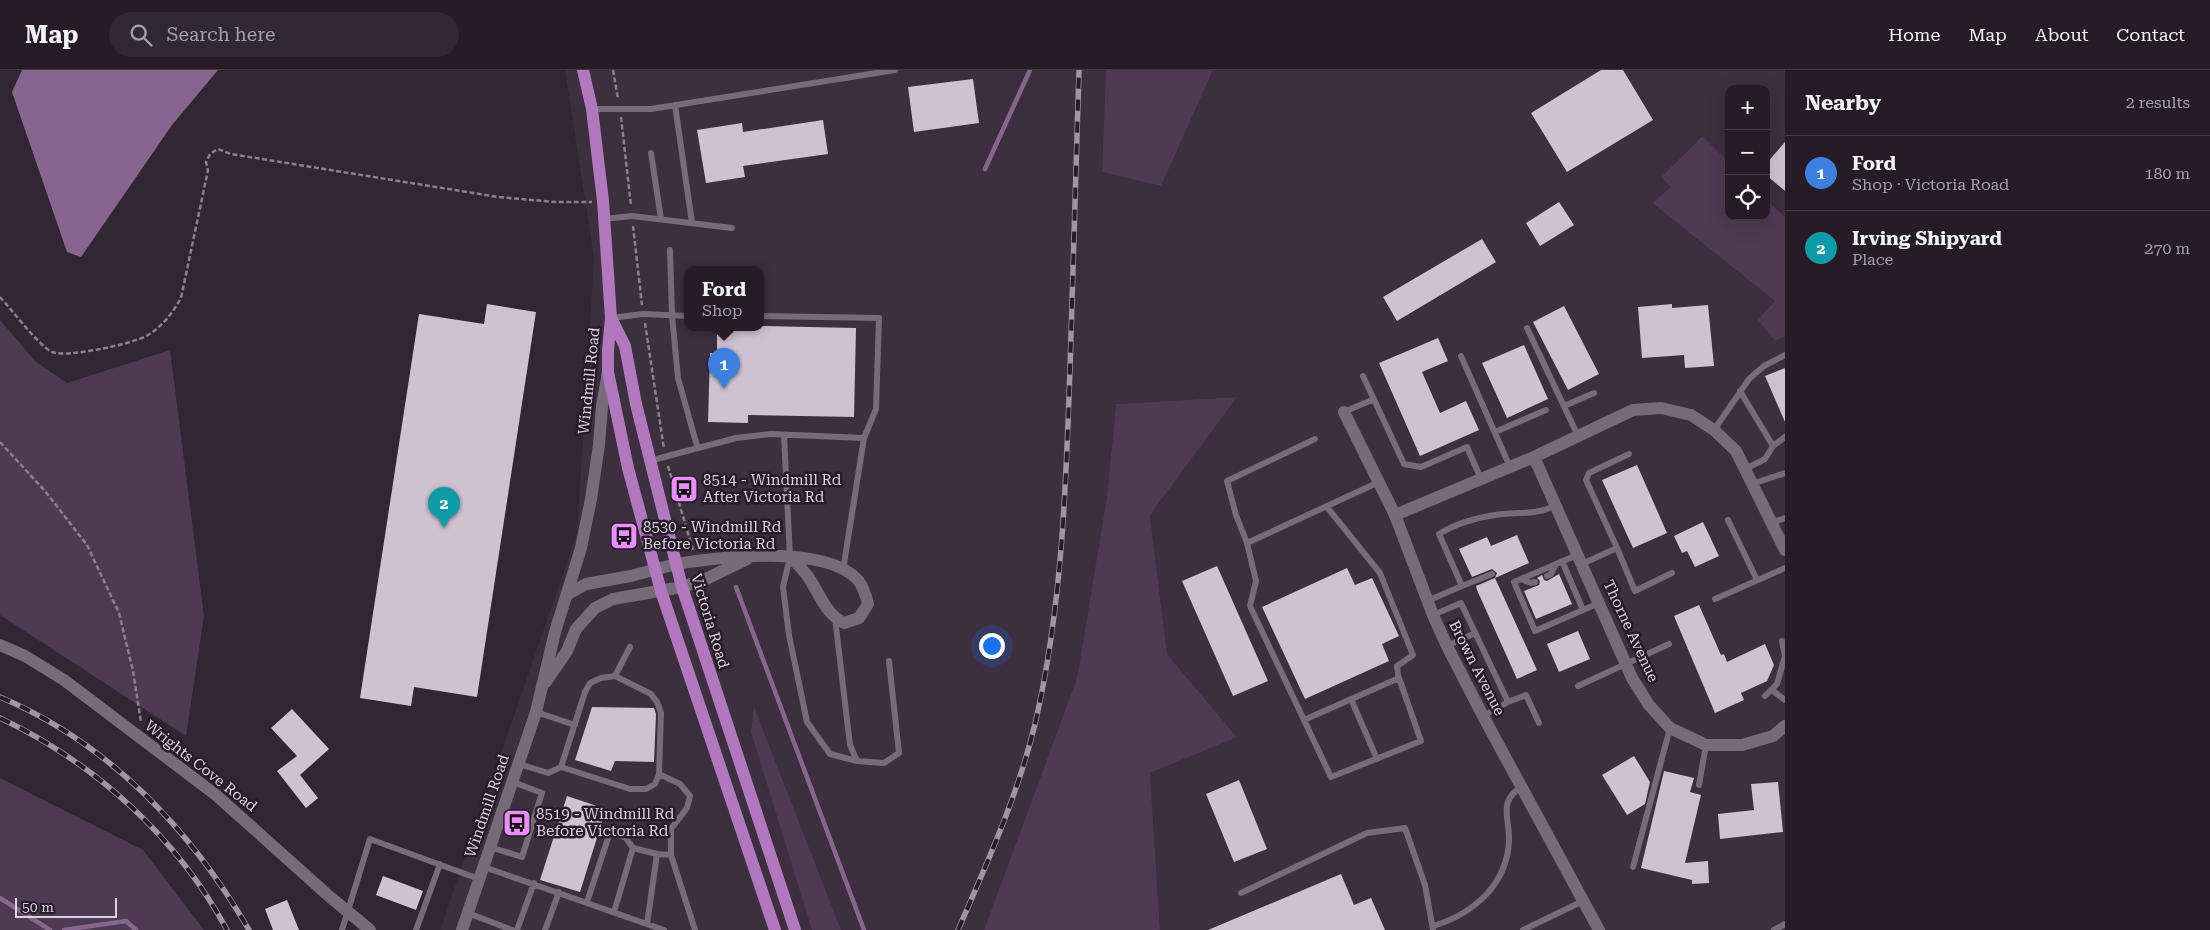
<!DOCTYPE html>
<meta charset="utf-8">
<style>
body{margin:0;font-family:"Roboto Serif",serif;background:#312932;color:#f1f3f6}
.controls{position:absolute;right:15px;top:15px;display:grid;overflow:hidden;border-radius:10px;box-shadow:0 5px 20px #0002}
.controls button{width:45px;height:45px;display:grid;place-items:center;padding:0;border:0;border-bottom:1px solid #423a43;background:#251c26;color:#f1f3f6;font:25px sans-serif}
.scale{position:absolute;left:15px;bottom:12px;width:102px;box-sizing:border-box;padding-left:5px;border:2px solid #d9d2da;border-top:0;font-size:14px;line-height:18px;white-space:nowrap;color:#d9d2da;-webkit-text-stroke:4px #271c29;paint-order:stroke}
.you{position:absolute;left:991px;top:575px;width:18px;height:18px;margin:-12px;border:4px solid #fff;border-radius:50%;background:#1a73e8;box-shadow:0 0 0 8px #1a73e833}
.badge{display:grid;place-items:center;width:32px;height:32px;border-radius:50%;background:#ea8dfd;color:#fff;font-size:16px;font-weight:700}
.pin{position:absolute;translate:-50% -41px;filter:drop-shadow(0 1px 2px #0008)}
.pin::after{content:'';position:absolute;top:26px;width:18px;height:15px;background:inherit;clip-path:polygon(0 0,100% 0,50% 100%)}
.popup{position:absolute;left:684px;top:196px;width:80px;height:65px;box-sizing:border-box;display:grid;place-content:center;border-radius:10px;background:#251c26;filter:drop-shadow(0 1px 4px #0005);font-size:16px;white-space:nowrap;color:#a3a1a7}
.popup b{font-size:19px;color:#f1f3f6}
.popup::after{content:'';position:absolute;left:50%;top:100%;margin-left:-10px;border:10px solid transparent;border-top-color:#251c26}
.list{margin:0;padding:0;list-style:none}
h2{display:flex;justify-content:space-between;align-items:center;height:65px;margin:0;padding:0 20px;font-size:21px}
h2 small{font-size:16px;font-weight:400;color:#a3a1a7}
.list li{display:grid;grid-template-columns:32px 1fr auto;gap:15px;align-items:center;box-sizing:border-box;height:75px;padding:0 20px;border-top:1px solid #423a43}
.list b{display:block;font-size:19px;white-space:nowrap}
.list p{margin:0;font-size:16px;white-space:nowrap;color:#a3a1a7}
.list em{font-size:16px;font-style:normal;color:#a3a1a7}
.icon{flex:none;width:28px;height:28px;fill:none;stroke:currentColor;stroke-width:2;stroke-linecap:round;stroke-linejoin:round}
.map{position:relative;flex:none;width:1785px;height:860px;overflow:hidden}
header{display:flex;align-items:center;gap:30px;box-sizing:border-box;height:70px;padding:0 25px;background:#251c26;border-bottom:1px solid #423a43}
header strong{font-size:24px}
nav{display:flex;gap:28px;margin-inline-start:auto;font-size:18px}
.search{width:350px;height:45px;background:#312932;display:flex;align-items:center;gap:12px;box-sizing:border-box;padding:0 18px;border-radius:28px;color:#a3a1a7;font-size:19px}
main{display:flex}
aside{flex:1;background:#251c26}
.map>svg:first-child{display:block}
</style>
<header>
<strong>Map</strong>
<div class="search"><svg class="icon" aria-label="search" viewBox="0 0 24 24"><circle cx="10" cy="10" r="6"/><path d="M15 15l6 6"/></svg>Search here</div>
<nav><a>Home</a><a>Map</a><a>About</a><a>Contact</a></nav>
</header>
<main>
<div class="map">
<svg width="1785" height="860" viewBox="0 0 1785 860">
<rect width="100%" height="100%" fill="#312633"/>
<path fill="#3d2e40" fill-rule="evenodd" d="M565 0H1106L1102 102 1160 116 1213 0H1785V147L1766 129V19H1729V92L1701 66 1661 107 1671 117 1652 133 1775 231V270L1785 266V860H1160L1150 703 1236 666 1167 584 1150 445 1236 327 1116 334 1107 426 1077 608 984 860H440L577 463 594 188ZM688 200H760V258H688Z"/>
<path fill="#4e3a52" d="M1106 0H1213L1161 116 1102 102Z
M1702 66 1729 92V146H1766V129L1785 147V266L1775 271 1758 250 1775 231 1652 133 1671 117 1661 107Z
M0 250 36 292 67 313 170 280 204 546 186 666 0 545Z
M1237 327 1150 445 1167 584 1237 667 1150 703 1160 860H984L1077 608 1107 426 1116 334Z
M754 637 841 860H812L751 662Z
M0 708 143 780 204 860H0Z"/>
<path fill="#88658f" d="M22 0H218L172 55 81 187 67 182 12 22Z"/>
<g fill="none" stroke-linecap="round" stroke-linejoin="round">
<path stroke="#88658f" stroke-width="4.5" d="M985 99 1030 0
M736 517 864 860
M0 828 50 860
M64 860 126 851 136 860"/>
</g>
<path fill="#cfc1d2" d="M1601 0H1623L1653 50 1567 102 1531 43Z
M973 9 979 53 914 62 908 17Z
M823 50 828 84 743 96 745 107 706 113 697 60 742 53 743 62Z
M1785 72V121L1766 105V94Z
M1559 132 1574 155 1540 176 1526 153Z
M1482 169 1496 192 1397 251 1383 227Z
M487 234 536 242 477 627 414 617 411 636 360 628 419 244 484 254Z
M1672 234V238L1708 235 1714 296 1685 298 1684 285 1642 288 1638 237Z
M1564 236 1599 304 1568 320 1533 252Z
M760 256 856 258 854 347 748 345V353L708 352 710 283H717V258L750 259 760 258Z
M1438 268 1448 291 1422 302 1440 343 1466 331 1479 360 1420 386 1379 293Z
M1524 275 1548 329 1507 348 1482 293Z
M1785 298V352L1765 306Z
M1637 395 1667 463 1633 478 1602 410Z
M1703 452 1719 486 1695 497 1687 481 1682 483 1674 466Z
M1517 465 1529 493 1495 508 1497 503 1492 499 1472 507 1459 479 1487 467 1491 476Z
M1217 496 1268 611 1233 626 1182 511Z
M1347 498 1355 515 1372 508 1399 566 1382 574 1389 591 1305 629 1262 537Z
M1559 504 1572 534 1536 549 1524 521 1539 515 1540 511 1537 508 1542 505 1544 510 1547 511Z
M1495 508 1537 600 1517 609 1477 520 1476 516Z
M1699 535 1721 585 1724 584 1727 592 1765 574 1774 595 1767 611 1741 623 1744 630 1715 643 1674 546Z
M1578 561 1590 589 1559 602 1547 574Z
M592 637 654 638 656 644 654 692 615 691 611 701 575 690Z
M292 639 329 679 300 705 318 728 306 738 277 701 297 686 271 658Z
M1634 686 1650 712 1645 734 1627 745 1602 705Z
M1664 701 1694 708 1690 722 1701 725 1685 793 1708 791 1709 813 1692 814V810L1641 798Z
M1239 710 1267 779 1234 792 1206 724Z
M1778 712 1783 762 1720 769 1718 744 1754 740 1751 714Z
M567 726 606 739 580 822 540 810Z
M1341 804 1354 835 1371 828 1385 860H1208Z
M383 806 423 821 416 840 376 825Z
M287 830 299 860H273L265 839Z"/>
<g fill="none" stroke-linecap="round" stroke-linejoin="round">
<path stroke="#89818b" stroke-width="2.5" stroke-dasharray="5 2.5" stroke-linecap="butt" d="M613 0 618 29
M621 47 631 136
M633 156 642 235
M0 227C12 240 39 276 52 282 66 288 133 274 148 265 163 256 173 242 181 228L208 100 206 92 210 84 218 79 231 84 498 127 555 132H592
M645 253 664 379
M0 372 45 421 87 475 119 543 133 601 141 652
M668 396 693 480"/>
<path stroke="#776a7a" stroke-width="6" d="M675 35 692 153
M592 39H651L895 0
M651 83 661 149
M604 149 632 146 732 158
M670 180 672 245 678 308 697 376
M760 246 879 248 876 339 864 368 843 500
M611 248 643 244 688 246
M1527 258 1578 366
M1461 286 1510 397
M1363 306 1404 394 1421 397 1467 377 1481 409
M1740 321 1773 376 1785 367
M1564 336 1594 323
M1344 342 1374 329
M1714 360 1749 309 1764 296 1785 285
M1495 362 1546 340
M784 365 790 487 783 517 789 565 807 652 830 684 857 691
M1315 369 1227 411 1236 445 1247 473 1256 511 1250 536 1331 707 1421 671 1398 605 1397 596 1413 585 1380 503 1327 437
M649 391 736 368 771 364 864 368
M1745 399 1765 389 1773 376
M1752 414 1785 403
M1728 450 1757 510
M1771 453 1785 448
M1247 473 1379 412
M1617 478 1635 521 1672 503
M1577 485 1514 512 1535 561 1599 533
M1562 491 1583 540
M1582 494 1617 478 1586 410 1589 403 1629 384
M1547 506 1551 504 1556 494
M1521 509 1531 513 1535 512
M1462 516 1492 504
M1715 529 1785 498
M1427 531 1462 516 1439 464C1458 452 1479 447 1502 444 1523 442 1535 445 1555 436
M1433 545 1461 533 1508 632 1483 646
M835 548 850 675 857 691 884 693 899 683 889 591
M1782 571 1785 586
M1447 576 1475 563
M615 606 630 577
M1578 616 1669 574
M1772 620 1785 630
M1765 626 1777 614 1785 586
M1351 629 1377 689
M1508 632 1526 625 1539 653
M536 642 575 655
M1304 650 1399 608
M519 694 548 703 561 697 630 719H646L655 714 659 704 661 643 657 632 651 624 615 606 601 608 590 613 585 622 561 697
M659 704 680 714 690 726 687 738 671 759V785
M1699 715 1706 675
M490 777 522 787 542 723 513 712
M484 797 664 860
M1633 797 1670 658
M1241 823 1367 763 1405 758 1425 815 1433 860
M587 832 610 762 626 768 633 778
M614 842 633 778 657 784 671 785 695 860
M468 843 512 860
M647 854 657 784
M1433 856C1473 844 1507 815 1509 771 1510 747 1497 733 1522 716
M342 860 370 769 479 809
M416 860 440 794
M517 860 534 813
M545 860 559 822
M1523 860 1583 831
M1774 860 1785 854"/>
<path stroke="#776a7a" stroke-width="12" d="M1344 342 1395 445 1433 545 1447 576 1483 646 1599 860
M1534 387 1632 608 1649 635 1670 658 1706 675H1742L1773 666 1785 656
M1395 445 1534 387 1633 340 1661 338 1691 345 1714 360 1736 381 1785 480
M676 494C721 487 824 474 858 510 864 518 866 525 868 534L859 548 844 553C824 543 819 521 806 504 801 498 796 492 790 487
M682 517 706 509 747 489
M0 575 25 586 64 610 216 725 330 827 370 860"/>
<path stroke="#776a7a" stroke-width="12" d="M568 524 586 514 631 506 676 494
M546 612 567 581 576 559 595 538 613 529 682 517
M462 860 536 642 555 562 581 478 591 429 599 375 602 336 608 302"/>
<path stroke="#b278be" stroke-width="12" d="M583 0 592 39 603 131 611 248 608 280V302L628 398 661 521 775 860
M611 248 625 276 636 334 682 517 795 860"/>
<defs>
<path id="rail" d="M0 627C109 673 191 760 249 860
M0 648C95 693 177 767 227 860
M958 860C987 793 1018 725 1035 654 1062 538 1066 418 1070 299 1073 200 1076 100 1079 0"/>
</defs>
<use href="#rail" stroke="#9e96a0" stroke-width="5.5"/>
<use href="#rail" stroke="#271c29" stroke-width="4" stroke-dasharray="11" stroke-linecap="butt"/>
</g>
<defs>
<symbol id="bus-square" viewBox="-11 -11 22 22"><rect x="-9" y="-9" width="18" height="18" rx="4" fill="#ea8dfd" stroke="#271c29"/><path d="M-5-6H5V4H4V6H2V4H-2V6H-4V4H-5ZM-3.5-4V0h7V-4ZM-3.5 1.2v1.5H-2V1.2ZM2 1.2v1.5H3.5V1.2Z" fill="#111"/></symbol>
</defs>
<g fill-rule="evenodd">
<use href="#bus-square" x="668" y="403" width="32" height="32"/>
<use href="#bus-square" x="608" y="450" width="32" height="32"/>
<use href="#bus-square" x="501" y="737" width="32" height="32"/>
</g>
<g text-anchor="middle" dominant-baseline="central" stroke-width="5" stroke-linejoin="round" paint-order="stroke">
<g font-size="15" fill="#d9d2da" stroke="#271c29">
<text transform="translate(589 311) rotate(-84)">Windmill Road</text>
<text transform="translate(710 551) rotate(73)">Victoria Road</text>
<text transform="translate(1631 561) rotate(65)">Thorne Avenue</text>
<text transform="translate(1477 598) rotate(63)">Brown Avenue</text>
<text transform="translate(201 696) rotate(38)">Wrights Cove Road</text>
<text transform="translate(487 736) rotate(-71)">Windmill Road</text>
</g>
<g font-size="15" fill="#d9d2da" stroke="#271c29" text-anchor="start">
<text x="703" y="410">8514 - Windmill Rd<tspan x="703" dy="17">After Victoria Rd</tspan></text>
<text x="643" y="457">8530 - Windmill Rd<tspan x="643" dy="17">Before Victoria Rd</tspan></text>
<text x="536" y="744">8519 - Windmill Rd<tspan x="536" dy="17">Before Victoria Rd</tspan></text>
</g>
</g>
</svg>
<div class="controls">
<button>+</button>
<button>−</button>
<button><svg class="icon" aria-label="locate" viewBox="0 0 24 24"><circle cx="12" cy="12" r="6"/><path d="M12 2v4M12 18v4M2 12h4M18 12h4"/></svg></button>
</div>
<div class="scale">50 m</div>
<div class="you"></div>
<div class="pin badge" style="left:724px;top:319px;background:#3f7fe0">1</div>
<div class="popup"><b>Ford</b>Shop</div>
<div class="pin badge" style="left:444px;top:458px;background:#0f9aa8">2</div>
</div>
<aside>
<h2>Nearby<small>2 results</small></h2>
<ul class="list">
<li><span class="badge" style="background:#3f7fe0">1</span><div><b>Ford</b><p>Shop · Victoria Road</p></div><em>180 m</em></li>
<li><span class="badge" style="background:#0f9aa8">2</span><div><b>Irving Shipyard</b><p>Place</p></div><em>270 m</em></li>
</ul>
</aside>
</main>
